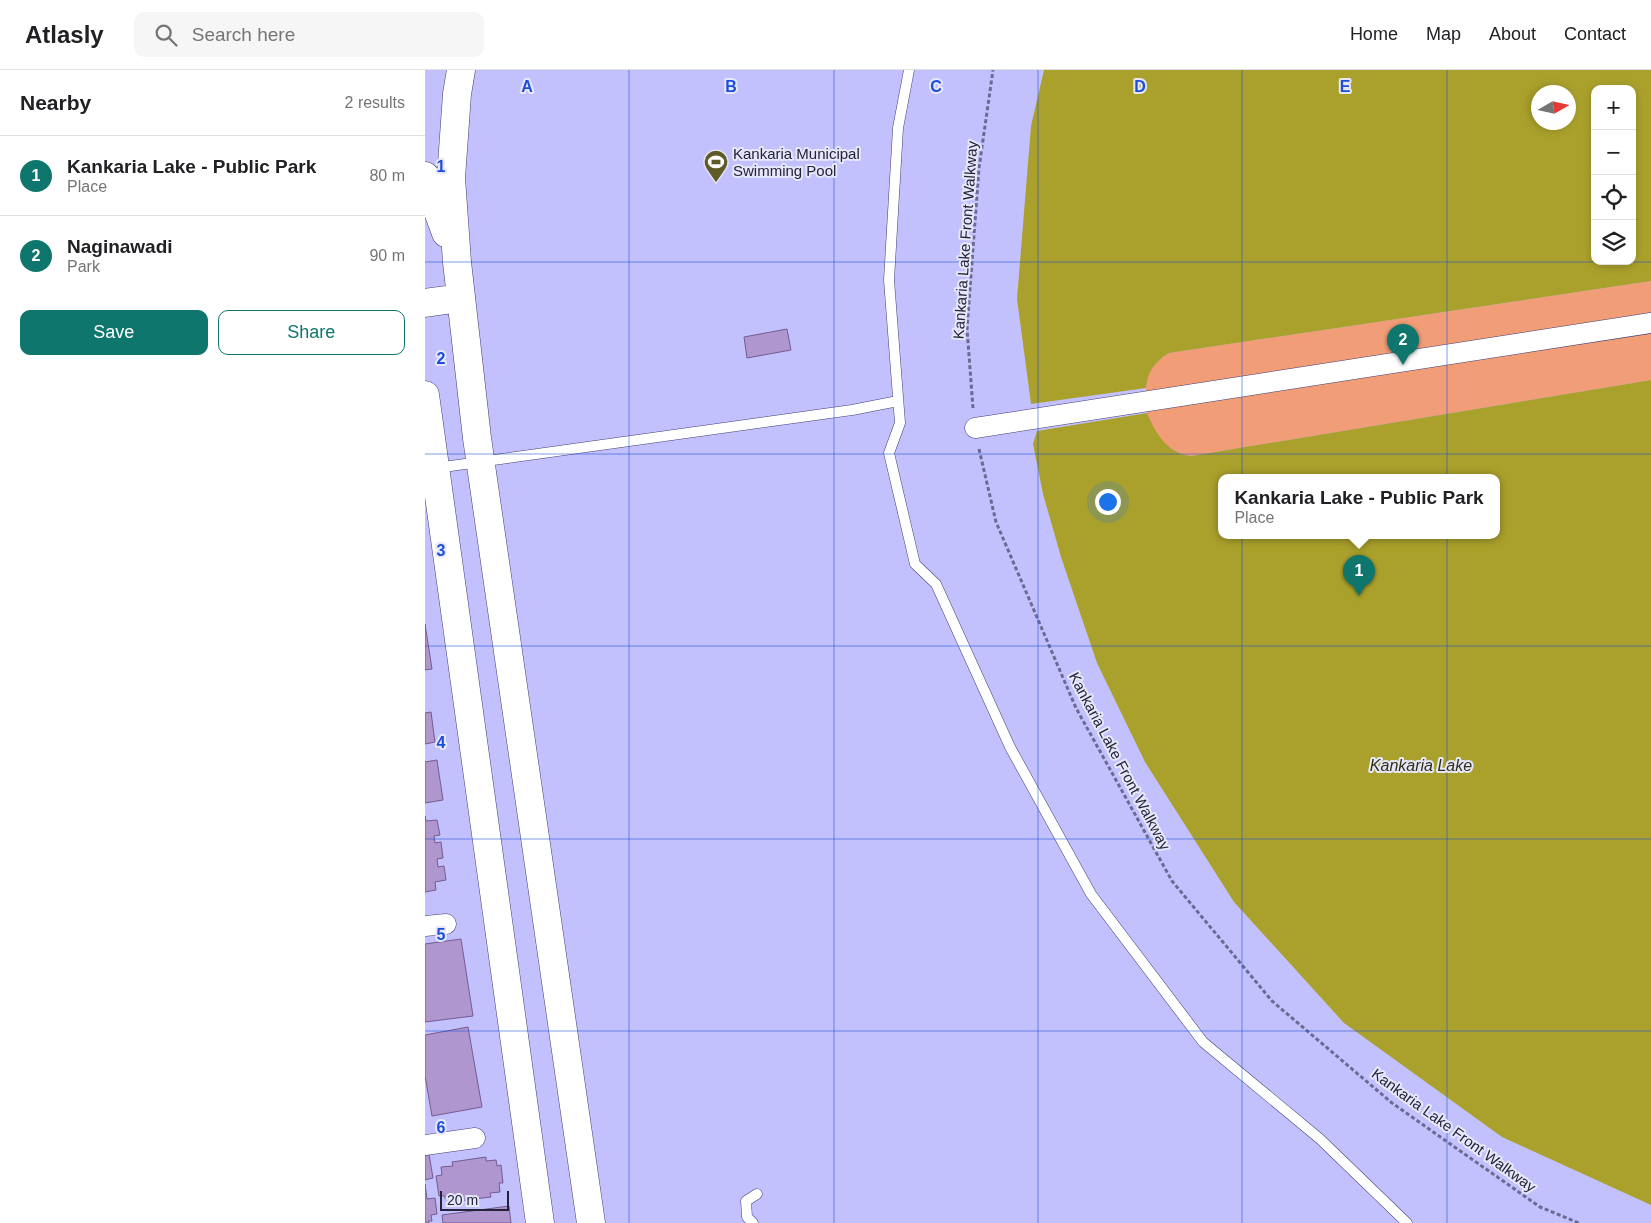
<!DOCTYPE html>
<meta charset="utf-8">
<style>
body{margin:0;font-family:Helvetica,sans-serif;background:#f6f6f6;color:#202124}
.controls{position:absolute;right:15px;top:15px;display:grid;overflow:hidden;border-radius:10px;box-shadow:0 2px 8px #0003}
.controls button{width:45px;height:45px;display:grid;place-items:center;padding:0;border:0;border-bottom:1px solid #e0e0e0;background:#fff;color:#202124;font:25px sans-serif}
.compass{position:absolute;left:1106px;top:15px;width:45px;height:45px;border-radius:50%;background:#fff;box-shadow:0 2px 8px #0003;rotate:81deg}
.scale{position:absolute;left:15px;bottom:12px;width:69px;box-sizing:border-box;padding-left:5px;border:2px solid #24233a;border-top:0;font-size:14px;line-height:18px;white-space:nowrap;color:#24233a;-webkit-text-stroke:4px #e6e7f9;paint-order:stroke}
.you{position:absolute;left:682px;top:431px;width:18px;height:18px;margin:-12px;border:4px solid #fff;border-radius:50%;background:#1a73e8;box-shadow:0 0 0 8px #1a73e833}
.badge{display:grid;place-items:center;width:32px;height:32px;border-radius:50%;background:#0f766e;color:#fff;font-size:16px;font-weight:700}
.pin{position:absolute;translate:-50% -41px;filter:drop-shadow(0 1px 2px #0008)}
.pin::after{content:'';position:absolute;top:26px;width:18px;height:15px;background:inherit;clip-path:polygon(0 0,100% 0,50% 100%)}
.popup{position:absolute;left:793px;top:404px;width:282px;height:65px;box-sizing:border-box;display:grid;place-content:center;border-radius:10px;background:#fff;filter:drop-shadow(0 1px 4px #0005);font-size:16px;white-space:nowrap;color:#757577}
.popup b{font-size:19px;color:#202124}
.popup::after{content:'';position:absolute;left:50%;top:100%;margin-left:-10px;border:10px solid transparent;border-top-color:#fff}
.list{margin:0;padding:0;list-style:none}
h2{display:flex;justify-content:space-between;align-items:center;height:65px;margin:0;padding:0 20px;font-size:21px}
h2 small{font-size:16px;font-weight:400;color:#757577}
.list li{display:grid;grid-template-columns:32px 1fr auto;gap:15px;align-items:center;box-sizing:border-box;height:80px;padding:0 20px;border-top:1px solid #e0e0e0}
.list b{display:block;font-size:19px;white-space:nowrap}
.list p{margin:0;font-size:16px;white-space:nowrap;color:#757577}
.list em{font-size:16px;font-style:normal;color:#757577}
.actions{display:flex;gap:10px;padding:15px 20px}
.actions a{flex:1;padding:11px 0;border:1px solid #0f766e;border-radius:10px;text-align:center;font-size:18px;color:#0f766e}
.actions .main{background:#0f766e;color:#fff}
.icon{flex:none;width:28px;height:28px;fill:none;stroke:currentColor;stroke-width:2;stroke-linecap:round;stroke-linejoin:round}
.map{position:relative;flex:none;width:1226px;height:1153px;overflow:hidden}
header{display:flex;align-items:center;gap:30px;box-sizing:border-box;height:70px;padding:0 25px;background:#fff;border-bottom:1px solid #e0e0e0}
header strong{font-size:24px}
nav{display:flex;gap:28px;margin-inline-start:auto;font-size:18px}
.search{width:350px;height:45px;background:#f6f6f6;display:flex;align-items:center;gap:12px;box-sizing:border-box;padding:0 18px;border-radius:10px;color:#757577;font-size:19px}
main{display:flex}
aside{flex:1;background:#fff}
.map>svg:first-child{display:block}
</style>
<header>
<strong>Atlasly</strong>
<div class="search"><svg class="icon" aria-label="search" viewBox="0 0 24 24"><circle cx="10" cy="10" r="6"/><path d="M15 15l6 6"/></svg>Search here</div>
<nav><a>Home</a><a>Map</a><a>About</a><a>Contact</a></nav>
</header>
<main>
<aside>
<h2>Nearby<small>2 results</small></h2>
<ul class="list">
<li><span class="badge">1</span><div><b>Kankaria Lake - Public Park</b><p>Place</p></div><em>80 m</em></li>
<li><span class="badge">2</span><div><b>Naginawadi</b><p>Park</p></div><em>90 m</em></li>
</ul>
<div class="actions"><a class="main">Save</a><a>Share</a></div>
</aside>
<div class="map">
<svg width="1226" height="1153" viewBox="0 0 1226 1153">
<rect width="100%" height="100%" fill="#c2c1fe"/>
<path fill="#f19d77" d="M1226 211V310L766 386C745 384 727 364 722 343 720 337 721 330 721 324 721 315 721 305 727 298 731 291 738 287 744 283Z"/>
<path fill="#aaa12c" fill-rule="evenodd" d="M619 0H1226V211L744 283C730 292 723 300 721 318L606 334 592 229 606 56ZM1170 19H1207V191H1170ZM1114 22H1144V52H1114Z
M1226 310V1135L1077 1067 919 953 809 832 720 692 672 593 636 487 618 424 608 374 612 361 722 343C731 364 742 383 766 386ZM796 407H1072V465H796Z"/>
<path fill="#af96ce" stroke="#745b90" d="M362 259 366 280 322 288 319 267Z
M0 554 7 599 0 600Z
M6 642 10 672 0 674V643Z
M12 690 18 730 0 733V692Z
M0 746 1 751 12 750 15 765 9 766 10 773 16 772 18 788 12 789 13 797 19 796 21 810 10 812 11 820 0 822Z
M36 869 48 946 0 952V874Z
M43 957 57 1037 7 1046 0 1006V965Z
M4 1084 8 1108 0 1110V1085Z
M61 1087V1091L71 1090 72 1096 76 1095 78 1113H74L75 1122 65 1123 66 1127 33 1131V1127L20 1129V1126H14L11 1106 17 1105 16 1097 28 1096 27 1092Z
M0 1114 2 1129 10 1128 12 1144 6 1145 7 1151H3L4 1153H0Z
M84 1136 86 1153H18L17 1145Z"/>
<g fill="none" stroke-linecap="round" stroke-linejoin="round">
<defs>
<path id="lane" d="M484 0 473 58 464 210 475 353 464 383 490 494 511 514 585 677 666 824 778 972 895 1069 982 1153
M11 398 427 340 473 331
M328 1153 322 1147 321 1131 332 1124"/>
<path id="street" d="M550 358 1226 253
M0 856 21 854
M0 1075 50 1068"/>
<path id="secondary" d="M36 0 32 24 26 108 32 192 52 368 166 1153
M0 106 21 163
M0 233 36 228
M0 325 115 1153"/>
</defs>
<use href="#lane" stroke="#423e72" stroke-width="11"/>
<use href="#street" stroke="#423e72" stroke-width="21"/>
<use href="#secondary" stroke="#423e72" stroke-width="29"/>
<path stroke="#6b6a92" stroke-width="3" stroke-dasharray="4 2.5" stroke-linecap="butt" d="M548 338 542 259 554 98 568 0
M554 379 571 452 651 638 747 811 847 931 967 1033 1115 1137 1154 1153"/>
<use href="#lane" stroke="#fff" stroke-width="10"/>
<use href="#street" stroke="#fff" stroke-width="20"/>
<use href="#secondary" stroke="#fff" stroke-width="28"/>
</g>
<path fill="none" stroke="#1d4ed8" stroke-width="1" stroke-opacity="0.55" d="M204 0V1153M409 0V1153M613 0V1153M817 0V1153M1022 0V1153M0 192H1226M0 384H1226M0 576H1226M0 769H1226M0 961H1226"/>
<defs>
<symbol id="stadium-pin" viewBox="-11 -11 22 30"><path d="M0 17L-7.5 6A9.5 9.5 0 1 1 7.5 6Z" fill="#5f5b28" stroke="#e6e7f9"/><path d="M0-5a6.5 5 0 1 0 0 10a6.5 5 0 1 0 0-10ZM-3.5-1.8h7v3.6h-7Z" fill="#fff"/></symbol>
</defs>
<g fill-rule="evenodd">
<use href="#stadium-pin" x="277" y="78" width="28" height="38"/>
</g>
<g text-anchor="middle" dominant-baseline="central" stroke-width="4" stroke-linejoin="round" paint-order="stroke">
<g font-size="15" fill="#24233a" stroke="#e6e7f9" text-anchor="start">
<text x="308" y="83">Kankaria Municipal<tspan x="308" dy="17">Swimming Pool</tspan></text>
</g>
<g font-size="15" fill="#24233a" stroke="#e6e7f9">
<text transform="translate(540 170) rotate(-86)">Kankaria Lake Front Walkway</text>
<text transform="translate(695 691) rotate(62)">Kankaria Lake Front Walkway</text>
<text transform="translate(1029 1060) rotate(36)">Kankaria Lake Front Walkway</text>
</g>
<g font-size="16" font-style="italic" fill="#312f17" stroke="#e6e7f9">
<text x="996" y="695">Kankaria Lake</text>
</g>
</g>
<g font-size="16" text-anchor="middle" font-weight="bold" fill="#1d4ed8" stroke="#e6e7f9" stroke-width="4" stroke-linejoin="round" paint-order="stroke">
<text x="102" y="22">A</text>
<text x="306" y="22">B</text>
<text x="511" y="22">C</text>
<text x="715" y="22">D</text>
<text x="920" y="22">E</text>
<text x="16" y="102">1</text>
<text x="16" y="294">2</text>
<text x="16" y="486">3</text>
<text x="16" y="678">4</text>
<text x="16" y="870">5</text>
<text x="16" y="1063">6</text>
</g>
</svg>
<div class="controls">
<button>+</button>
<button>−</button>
<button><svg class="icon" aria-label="locate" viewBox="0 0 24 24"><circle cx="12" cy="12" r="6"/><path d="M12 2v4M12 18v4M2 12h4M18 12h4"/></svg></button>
<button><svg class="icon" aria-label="layers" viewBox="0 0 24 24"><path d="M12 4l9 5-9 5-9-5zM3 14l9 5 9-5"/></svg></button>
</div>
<svg class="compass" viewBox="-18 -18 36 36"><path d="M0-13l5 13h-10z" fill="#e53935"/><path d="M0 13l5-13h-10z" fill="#757577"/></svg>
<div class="scale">20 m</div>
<div class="you"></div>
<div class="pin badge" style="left:934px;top:526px">1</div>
<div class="popup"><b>Kankaria Lake - Public Park</b>Place</div>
<div class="pin badge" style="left:978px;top:295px">2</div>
</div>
</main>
